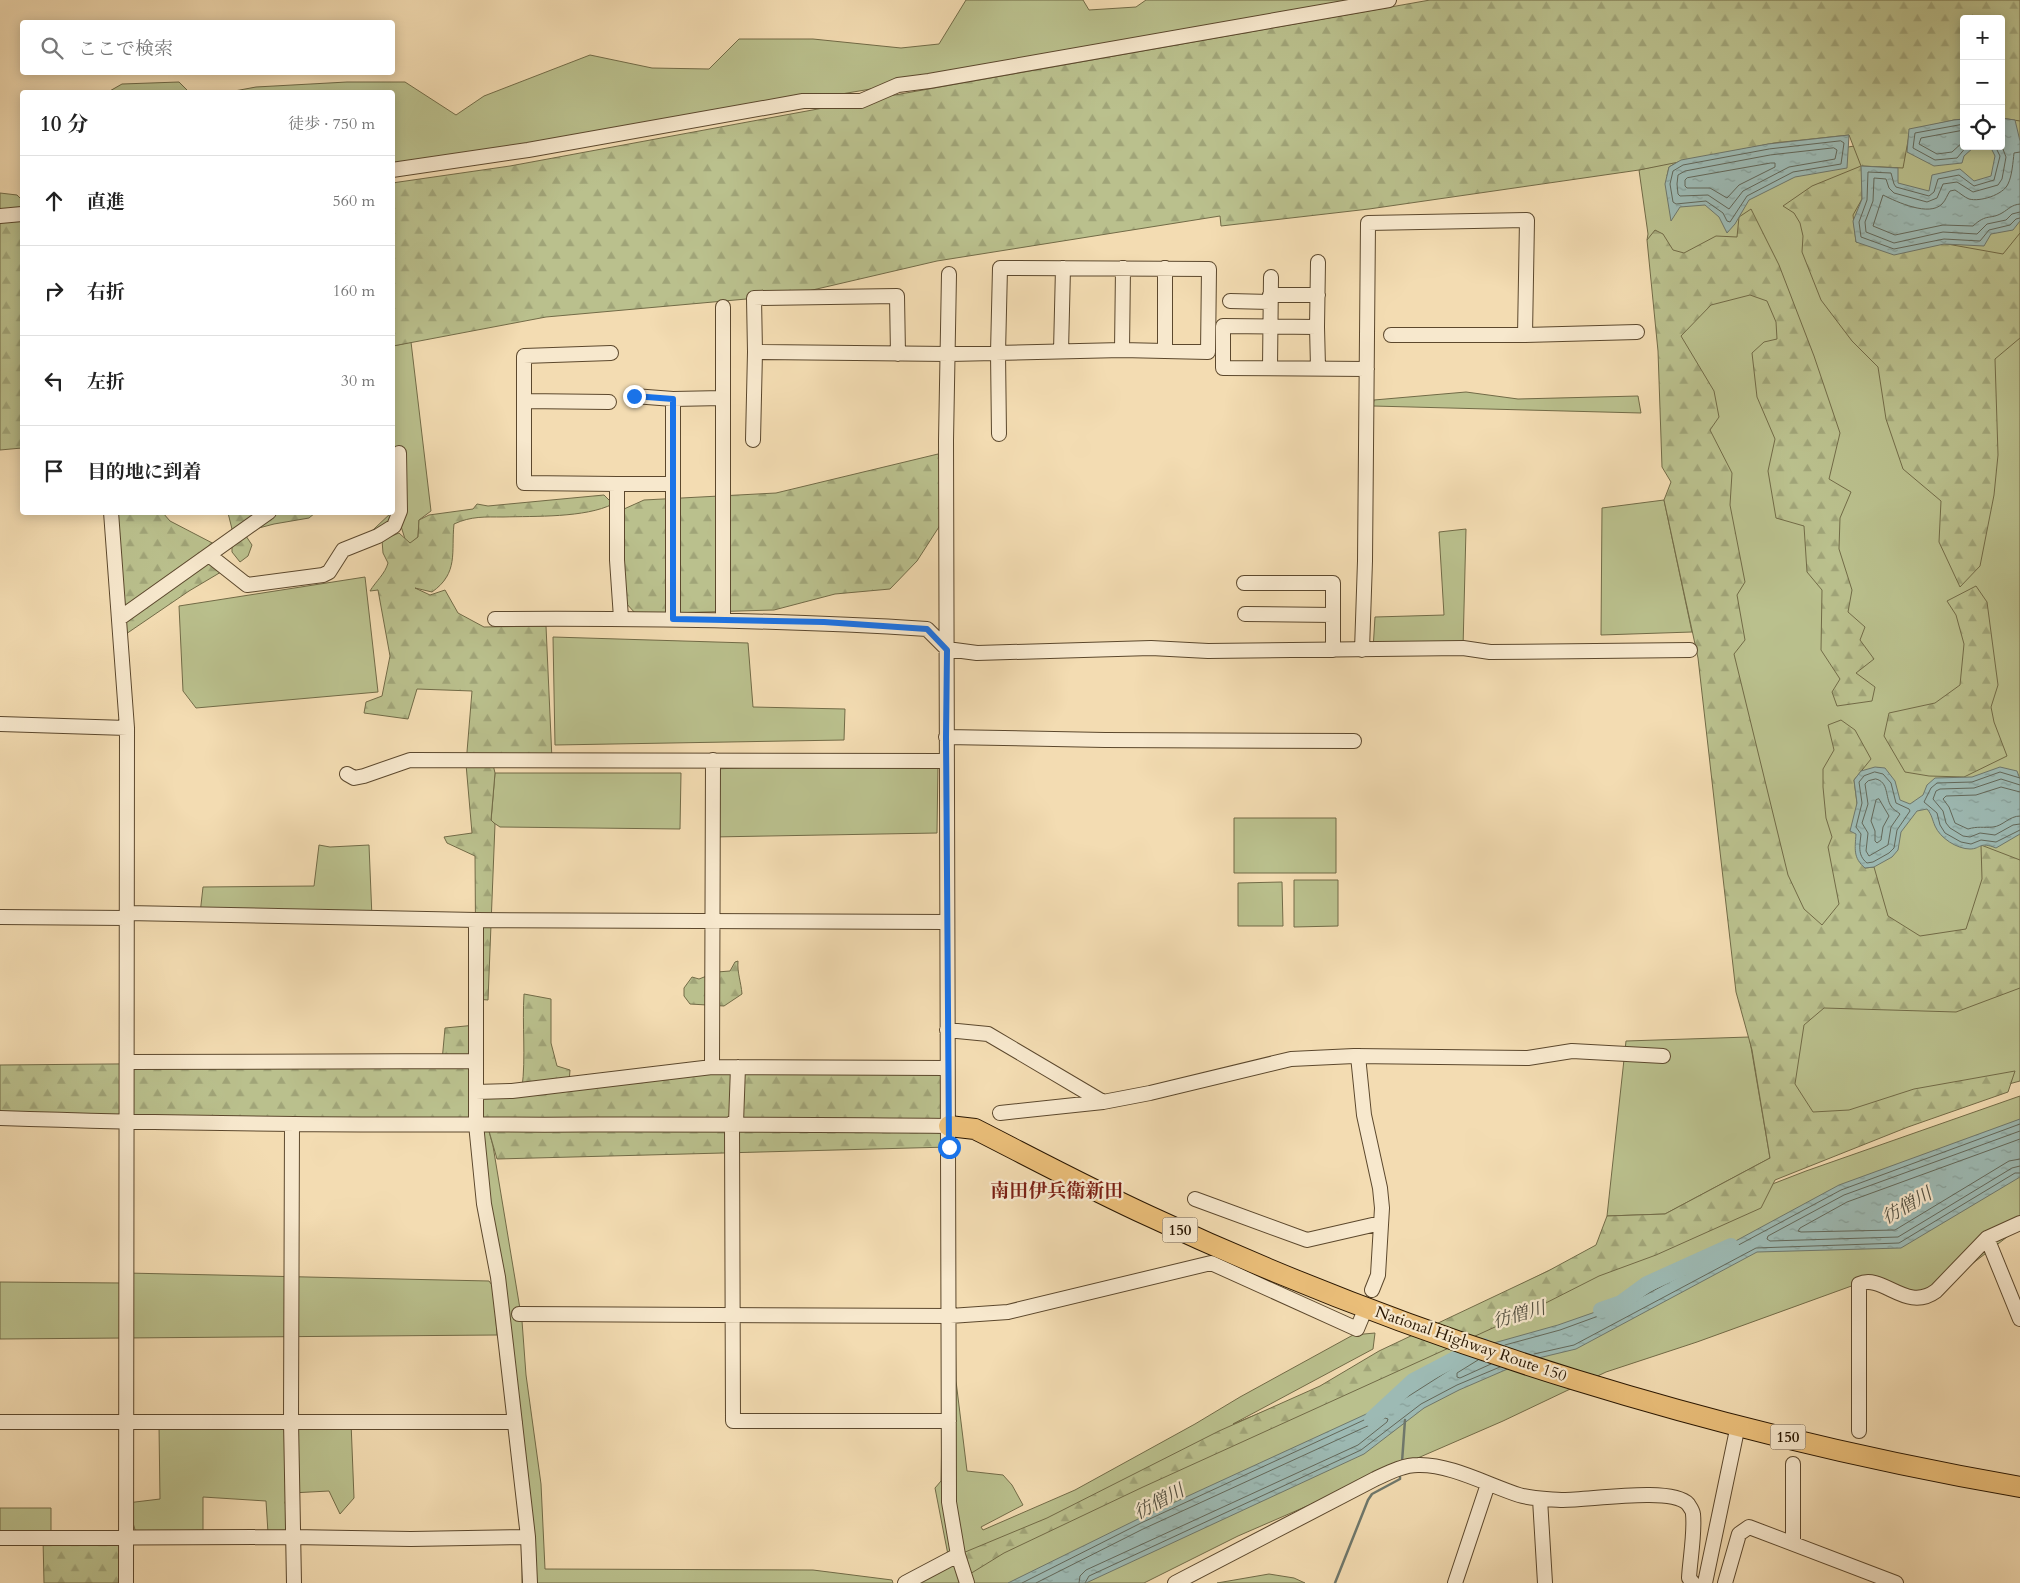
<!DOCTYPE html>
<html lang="ja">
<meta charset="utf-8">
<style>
body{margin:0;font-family:Cardo,"Noto Serif JP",serif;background:#f6f6f6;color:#222}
.controls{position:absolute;right:15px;top:15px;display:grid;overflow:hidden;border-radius:5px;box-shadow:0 2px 12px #0003}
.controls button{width:45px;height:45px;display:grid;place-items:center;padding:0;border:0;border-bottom:1px solid #e0e0e0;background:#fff;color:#222;font:25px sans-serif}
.stop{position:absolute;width:15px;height:15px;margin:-11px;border:4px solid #1a73e8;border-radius:50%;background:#fff}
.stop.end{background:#1a73e8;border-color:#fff;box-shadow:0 1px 5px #0008}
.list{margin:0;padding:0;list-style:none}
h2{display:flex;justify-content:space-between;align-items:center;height:65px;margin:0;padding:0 20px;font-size:21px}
h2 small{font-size:16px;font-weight:400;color:#767676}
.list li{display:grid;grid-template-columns:32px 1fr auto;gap:15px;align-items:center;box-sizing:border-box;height:90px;padding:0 20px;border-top:1px solid #e0e0e0}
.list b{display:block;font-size:19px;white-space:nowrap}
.list em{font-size:16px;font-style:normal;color:#767676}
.icon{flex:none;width:28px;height:28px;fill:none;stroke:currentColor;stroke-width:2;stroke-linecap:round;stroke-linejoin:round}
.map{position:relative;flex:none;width:2020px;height:1583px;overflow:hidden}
.search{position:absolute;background:#fff;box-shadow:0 2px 12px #0003;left:20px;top:20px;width:375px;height:55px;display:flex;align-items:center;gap:12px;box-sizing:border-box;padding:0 18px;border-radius:5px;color:#767676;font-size:19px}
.panel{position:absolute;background:#fff;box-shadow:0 2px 12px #0003;left:20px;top:90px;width:375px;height:425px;border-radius:5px}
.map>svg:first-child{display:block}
</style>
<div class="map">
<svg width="2020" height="1583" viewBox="0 0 2020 1583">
<defs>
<pattern id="forest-firs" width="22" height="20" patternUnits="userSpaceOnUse" patternTransform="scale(1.25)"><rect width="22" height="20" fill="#bac08d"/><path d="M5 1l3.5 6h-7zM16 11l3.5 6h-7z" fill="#a0a478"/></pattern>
<pattern id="water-ripples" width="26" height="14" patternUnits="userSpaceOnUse" patternTransform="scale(1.25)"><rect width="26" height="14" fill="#9dbab4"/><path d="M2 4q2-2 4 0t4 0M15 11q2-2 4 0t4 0" fill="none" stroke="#879f99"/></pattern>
</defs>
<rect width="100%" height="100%" fill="#f3dcb2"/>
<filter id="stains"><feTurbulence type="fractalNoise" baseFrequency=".004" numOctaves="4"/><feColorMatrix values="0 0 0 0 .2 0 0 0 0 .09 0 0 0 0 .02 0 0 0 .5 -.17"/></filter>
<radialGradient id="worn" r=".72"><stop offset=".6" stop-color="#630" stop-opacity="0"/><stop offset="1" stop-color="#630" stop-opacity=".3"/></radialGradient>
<path fill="#bac08d" stroke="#726b47" d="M966 0H1083L1089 10 1136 7 1146 0H1396L393 170 392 92H229L256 87 347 82H405L456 115 484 96 590 55 652 68 709 69 739 39H813L901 48 939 44Z
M179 82 189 92H108L122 84Z
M2020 109V1081L1780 1145 1750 1041 1770 1158 1665 1214 1607 1216 1626 1041 1749 1037 1742 915 1648 239 1647 240 1648 234 1639 170 1681 160 1669 167 1667 176 1898 139 1964 146H2001V114Z
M0 193 17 195 22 200V214L0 216Z
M411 342 431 511 419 520 418 537 410 544 405 539 400 523 358 544 392 512 398 503 392 455 393 346Z
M1466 392 1518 399 1638 396 1641 413 1373 406 1374 400Z
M1664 500 1692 632 1601 635 1602 508Z
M1466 529 1463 648 1373 650 1375 617 1444 615 1439 532Z
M365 577 378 692 196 708 183 691 179 606Z
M553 637 748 643 753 707 845 709 844 740 555 745Z
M938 761 937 833 712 837 713 769Z
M495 773H681L680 829 500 827 491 821Z
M1234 818H1336V873H1234Z
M319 845 330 847 369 845 372 918 200 914 203 887 314 886Z
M1294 880H1338V926L1294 927Z
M1282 882 1283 926H1238V883Z
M2020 1096V1227L1929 1297 1857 1284 1697 1342 1606 1372 1503 1421 1238 1536 1144 1583H904L949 1560 935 1488 941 1481 944 1323H955L956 1381 967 1471 1003 1475 1012 1485 1023 1505 981 1527 983 1530 1075 1490 1195 1424 1240 1397 1353 1335 1375 1333 1373 1349 1233 1424 1302 1396 1548 1271 1806 1171Z
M476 1124H487L493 1146 522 1321 526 1375 541 1484 545 1569 813 1570 892 1580 893 1583H522L523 1487Z
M126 1273 489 1281 494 1288 497 1335 0 1339V1282L122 1283Z
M351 1422 354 1498 340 1514 329 1491 291 1493 285 1502 292 1537 268 1533 266 1501 203 1497V1537L136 1533 127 1503 160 1499 159 1426Z
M0 1508H51V1533L0 1534Z
M1269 1574 1294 1578 1305 1583H1217Z"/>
<path fill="url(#forest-firs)" stroke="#726b47" d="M1430 0H2020V121L2001 118V19H1964V119L1954 120 1910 130 1903 168 1862 166V199L1853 215 1856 242H1936L2003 254 2020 233V338L1995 359 1998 455 1994 495 1980 566 1960 587 1939 542 1941 501 1903 469 1886 419 1878 367 1852 341 1821 300 1802 252 1803 236 1800 223 1794 213 1783 206 1812 186 1861 166 1849 135 1774 143 1639 170 1369 209 1221 226 1220 216 937 261 791 295 546 317 393 346 392 183 510 166 861 101Z
M1751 209 1779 265 1814 356 1840 433 1829 479 1851 492 1840 518 1839 549 1852 590 1848 612 1865 627 1860 640 1874 659 1856 673 1875 687 1872 701 1837 706 1832 692 1840 679 1821 650 1822 590 1807 572 1804 526 1776 518 1768 471 1775 439 1757 397 1752 353 1764 342 1777 339 1776 322 1767 301 1750 295 1711 305 1681 336 1714 391 1719 417 1710 430 1732 473 1730 505 1745 582 1737 595 1745 640 1734 654 1788 875 1804 909 1822 925 1839 904 1828 847 1832 837 1826 818 1823 787V769L1834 750 1828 725 1841 720 1855 730 1871 759 1854 780 1857 803V834L1865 868 1874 867 1888 916 1920 936 1966 929 1982 879 1981 845 2020 860V988L1956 1012 1824 1008 1804 1025 1795 1084 1813 1112 1849 1110 1914 1089 2015 1071 2008 1092 1908 1127 1775 1180 1761 1208 1656 1255 1599 1276 1528 1312 1143 1487 1004 1553 965 1577 958 1555 1047 1518 1219 1431 1320 1386 1379 1351 1548 1271 1596 1245 1607 1216 1665 1214 1770 1158 1752 1050 1736 992 1698 658 1664 500 1671 482 1662 467 1658 351 1647 240 1655 230 1663 234 1673 250 1684 253 1716 236 1737 237 1739 217Z
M22 218V448L0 450V219Z
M938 454 946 477V516L917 561 890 589 835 594 774 610 636 614 624 601 617 547 624 509 644 500 776 493Z
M604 495 613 504C585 518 535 516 503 517 485 517 471 516 454 524 451 552 459 573 432 592L415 588 430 595 445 590 458 613 484 627 546 626 552 760H492L495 773 491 820 495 824 488 1000 476 999 475 856 447 843 444 837 472 833 466 764 472 691 417 689 408 719 364 713 366 702 382 696 390 656 378 590 370 591C376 581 385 574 388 563L383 553 382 540 399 533 410 543 418 537 419 520 429 515 473 509 477 504 488 506Z
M117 513H163L170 521 220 547 221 572 189 591 126 634Z
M228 513H315L309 518 274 524 255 529 246 536 252 545 248 556 240 562 232 552V529Z
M1976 586 1987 602 1998 685 1991 707 1994 722 2007 756 1964 777 1929 776 1905 772 1884 736 1889 713 1935 703 1960 685 1964 644 1956 615 1947 601Z
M738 961C737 972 741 982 742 994L724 1006 690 1004 684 996V988L692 977 699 979 717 972 730 971 735 962Z
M524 994 551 999V1043L557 1066 570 1070 569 1083 713 1071 947 1068 949 1147 497 1159 487 1124 0 1114V1065L442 1061 445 1028 476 1025V1092L522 1088C526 1057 522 1025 524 994Z
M127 1537 126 1583H44L43 1539Z"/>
<path fill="url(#water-ripples)" stroke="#6f786c" d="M2001 118 2015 120 2020 141V221L2013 230 1991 234 1984 246 1944 244 1894 255 1856 242 1853 221 1862 199 1861 166 1898 168V183L1929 191 1932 175 1960 169 1974 181 1991 176 1995 156 1991 148 1974 147 1964 156 1962 163 1934 166 1907 152 1909 129 1954 120 1964 119V146H2001Z
M1849 135 1847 168 1795 177 1749 200 1735 224 1727 233 1719 217 1705 205 1680 207 1671 221 1665 184 1669 167 1681 160 1768 144Z
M1875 767 1885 768 1895 781 1900 800 1910 804 1923 795 1927 785 1935 778 1972 777 2000 767 2017 771 2020 779V834L1996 848C1979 841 1981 849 1970 849 1957 849 1940 838 1935 826 1932 819 1932 815 1927 809L1917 811 1901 832 1898 850 1892 857 1874 867 1865 868C1853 858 1855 849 1856 834L1850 831 1857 803 1854 780 1861 771Z
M2020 1119V1177L1901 1248 1757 1252 1576 1349 1526 1361 1459 1390 1424 1408 1364 1454 1086 1583H1008L1138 1519 1388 1404 1476 1348 1558 1325 1621 1303 1839 1185Z"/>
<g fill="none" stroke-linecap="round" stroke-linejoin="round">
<path stroke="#63685a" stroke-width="1" d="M1964 124 1915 133 1913 148 1935 160 1957 158 1967 146
M1964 130 1921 138 1919 144 1937 154 1952 152 1964 141
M1841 141 1844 143 1841 164 1793 172 1747 196 1730 222 1727 221 1723 213 1706 201 1676 204 1673 202 1670 184 1673 171 1683 165 1769 149Z
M2001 144 2006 157 2002 179 1998 185 1973 192 1957 182 1943 184 1937 198 1927 202 1894 193 1889 188 1886 179 1874 178 1873 201 1865 222 1866 232 1894 243 1943 232 1977 234 1987 224 2006 220 2012 214 2020 212
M1995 146 2000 156 1994 180 1974 186 1959 175 1938 179 1934 192 1929 196 1896 187 1894 184 1891 173 1868 172 1867 200 1859 222 1861 237 1894 249 1944 239 1980 241 1989 230 2010 225 2016 219 2020 218
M1834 148 1837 150 1835 159 1789 167 1743 191 1729 209 1708 195 1680 196 1678 194 1677 184 1678 175 1685 171 1770 155Z
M2020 152 2014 153C2013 162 2012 176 2008 184 2003 195 1980 202 1969 199 1964 197 1960 193 1955 190L1950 191C1947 195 1946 200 1942 204 1929 217 1897 202 1883 195L1873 226 1895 235 1943 225 1973 226C1987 213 1990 220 2002 213 2009 209 2011 205 2020 204
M1771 163H1775V167L1739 185 1727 198 1710 188H1687L1685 186V180L1687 178Z
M1875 772 1883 774 1891 783 1896 803 1909 809 1910 811 1897 830 1894 848 1889 853 1873 862 1867 863C1857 855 1860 845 1861 834L1856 827 1862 803 1859 782 1864 776Z
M2020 778 2000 772 1972 782 1937 783 1931 788 1924 802 1937 813 1940 825 1945 833 1961 842 1971 844 1981 840 1996 842 2020 830
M1876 779C1889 782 1885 797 1891 806 1893 810 1897 811 1900 814L1891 827 1888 845 1869 856 1866 851 1868 833 1862 823 1868 804 1865 784 1868 781Z
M2020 785 2001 779 1974 788 1940 789 1936 791 1933 799 1943 811 1946 823 1950 828 1963 836 1970 837 1980 833 1995 835 2013 825 2020 824
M2020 792 2001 787 1976 795 1946 796 1943 799 1949 807 1955 823 1968 829C1978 826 1983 828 1993 827 2003 826 2009 816 2020 816
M1879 799 1889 816 1883 827 1881 840 1877 843 1875 841V831L1871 821 1876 800Z
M2020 1131 1844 1195 1768 1236 1767 1239 1770 1241 1898 1237 2012 1168 2020 1166
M2020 1139 1847 1202 1800 1228 1798 1231 1801 1232 1895 1230 2009 1161 2020 1159
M1505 1345 1560 1330 1623 1307 1841 1190 2020 1124
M1534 1354 1574 1345 1756 1248 1899 1243 2015 1173H2020
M1478 1360 1457 1373V1377L1460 1378 1491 1364
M1022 1583 1141 1523 1390 1408 1470 1357
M1036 1583 1143 1529 1385 1418 1388 1419 1387 1422 1358 1445 1086 1570 1080 1576 1079 1583
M1085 1583 1089 1576 1361 1450 1421 1404 1457 1385 1500 1367"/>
<path stroke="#6f786c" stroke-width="2.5" d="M1407 1394V1386
M1402 1462 1405 1420
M1335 1583 1368 1500 1372 1494 1400 1479V1472"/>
<path stroke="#9dbab4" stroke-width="16" d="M1601 1310 1621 1303 1647 1284 1731 1246
M1372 1419 1413 1381 1476 1348 1484 1346"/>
<defs>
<path id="minor" d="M392 170 528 150 803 101H861L898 85 929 81 1389 0
M0 216 22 214
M949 274 946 440 949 1502 958 1555 967 1583
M1270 295H1318
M1230 301 1270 302
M1317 327 1318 262
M1391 335H1525
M1122 350 1123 268
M1061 351 1063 268
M1165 351V268
M755 352 754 298 897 296 898 354
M1270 367 1271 277
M1318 367 1317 327 1223 326V368L1367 369
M634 396 673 399 723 398
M524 401V483L617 484
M609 402 524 401V356L611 353
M753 440 755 352 949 354 1122 350 1208 352 1209 269 1000 268 998 353 999 434
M673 484V619
M111 512 127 728 126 1583
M209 555 247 585 323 575 329 572 343 550 378 536 394 526 400 511 399 453
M1244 583H1333V650
M1245 614 1333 615
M120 618 269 512
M621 618 617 560V484H673V399
M495 619C639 618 783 620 927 629L947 649 977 653 1151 648 1208 651 1463 648 1490 652 1690 650
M723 619V307
M1362 650 1365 561 1368 223 1527 220 1525 335 1637 332
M0 724 127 728
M946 737 1105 740 1354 741
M347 774 354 778 364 776 410 760 946 761
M127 913 476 920 947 922
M0 917 127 918
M476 920V1124L484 1204 498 1277 506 1345 528 1537 530 1583
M947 1030 988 1034 1103 1102
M1358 1056 1364 1115 1380 1188 1382 1208 1378 1275 1372 1290
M127 1062 476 1061
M712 1067 713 760
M476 1092 512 1091 712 1067 947 1068
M1000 1113 1103 1102 1150 1093 1291 1059 1354 1056 1528 1058 1572 1051 1663 1056
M0 1118C316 1129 633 1122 949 1126
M732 1123 733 1421H949
M736 1123 738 1067
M292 1124 291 1421 294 1583
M1195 1199 1307 1240 1381 1223
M1987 1238 2020 1319
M519 1314 950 1316 1008 1312 1211 1263 1357 1329 1362 1317
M0 1422H515
M1859 1431V1284C1883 1273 1906 1313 1936 1291L1987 1238 2020 1223
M1793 1464V1543
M1540 1499 1545 1583
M0 1538 292 1537 411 1539 528 1537
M905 1583 958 1555
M1175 1583 1375 1479C1388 1473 1403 1465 1418 1465 1450 1464 1488 1485 1519 1495 1532 1499 1547 1499 1561 1500 1586 1501 1671 1486 1688 1504 1690 1507 1693 1511 1693 1514 1695 1533 1690 1559 1689 1578L1693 1583
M1455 1583 1488 1484
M1705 1583 1738 1425
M1725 1583 1739 1534 1749 1527 1896 1583"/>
<path id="highway" d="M949 1126 975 1129C1032 1158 1090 1189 1149 1216 1422 1344 1723 1435 2020 1487"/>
</defs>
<use href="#minor" stroke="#5c482d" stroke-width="16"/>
<use href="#highway" stroke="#291601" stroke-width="22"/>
<use href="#minor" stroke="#f7e8cd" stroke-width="14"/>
<use href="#highway" stroke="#eabe79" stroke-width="20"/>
</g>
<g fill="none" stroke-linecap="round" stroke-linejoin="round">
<path stroke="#1a73e8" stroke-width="6" d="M634 396 673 399V619L824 622 927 629 947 650 946 737 949 1147"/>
</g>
<g text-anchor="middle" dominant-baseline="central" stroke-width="4.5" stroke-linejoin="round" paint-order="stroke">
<g fill="#f7e8cd" stroke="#67553e" stroke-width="1">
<rect x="1162.5" y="1217.5" width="35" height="25" rx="4"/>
<rect x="1770.5" y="1424.5" width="35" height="25" rx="4"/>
</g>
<g font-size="15" font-weight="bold" fill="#291601">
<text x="1180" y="1230">150</text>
<text x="1788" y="1437">150</text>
</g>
<g font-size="16" fill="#291601" stroke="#f7e8cd">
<text transform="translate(1471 1344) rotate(19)">National Highway Route 150</text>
</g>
<g font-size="18" font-style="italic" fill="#524f40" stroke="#f7e8cd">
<text transform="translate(1907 1206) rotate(-30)">彷僧川</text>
<text transform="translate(1519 1315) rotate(-16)">彷僧川</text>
<text transform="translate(1159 1502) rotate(-28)">彷僧川</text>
</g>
<g font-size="19" font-weight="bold" fill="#7a1f14" stroke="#f7e8cd">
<text x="1057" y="1191">南田伊兵衛新田</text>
</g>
</g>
<rect width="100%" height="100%" filter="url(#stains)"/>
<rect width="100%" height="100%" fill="url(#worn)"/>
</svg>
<div class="controls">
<button>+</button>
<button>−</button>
<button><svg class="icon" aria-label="locate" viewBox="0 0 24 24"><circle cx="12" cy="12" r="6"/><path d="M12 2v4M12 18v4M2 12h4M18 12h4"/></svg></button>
</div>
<div class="stop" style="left:949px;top:1147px"></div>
<div class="stop end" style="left:634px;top:396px"></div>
<div class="search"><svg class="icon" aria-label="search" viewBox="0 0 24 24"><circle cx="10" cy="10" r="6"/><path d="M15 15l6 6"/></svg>ここで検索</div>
<section class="panel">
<h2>10 分<small>徒歩 · 750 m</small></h2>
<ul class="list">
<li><svg class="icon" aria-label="ahead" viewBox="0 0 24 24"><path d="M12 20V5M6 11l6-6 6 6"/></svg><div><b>直進</b></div><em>560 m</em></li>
<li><svg class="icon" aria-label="right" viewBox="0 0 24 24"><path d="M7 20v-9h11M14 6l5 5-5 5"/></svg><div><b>右折</b></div><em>160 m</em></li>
<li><svg class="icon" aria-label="left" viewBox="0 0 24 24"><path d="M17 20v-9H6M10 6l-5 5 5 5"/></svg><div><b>左折</b></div><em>30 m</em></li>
<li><svg class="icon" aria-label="arrive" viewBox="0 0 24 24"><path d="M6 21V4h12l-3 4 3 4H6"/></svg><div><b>目的地に到着</b></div></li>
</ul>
</section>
</div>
